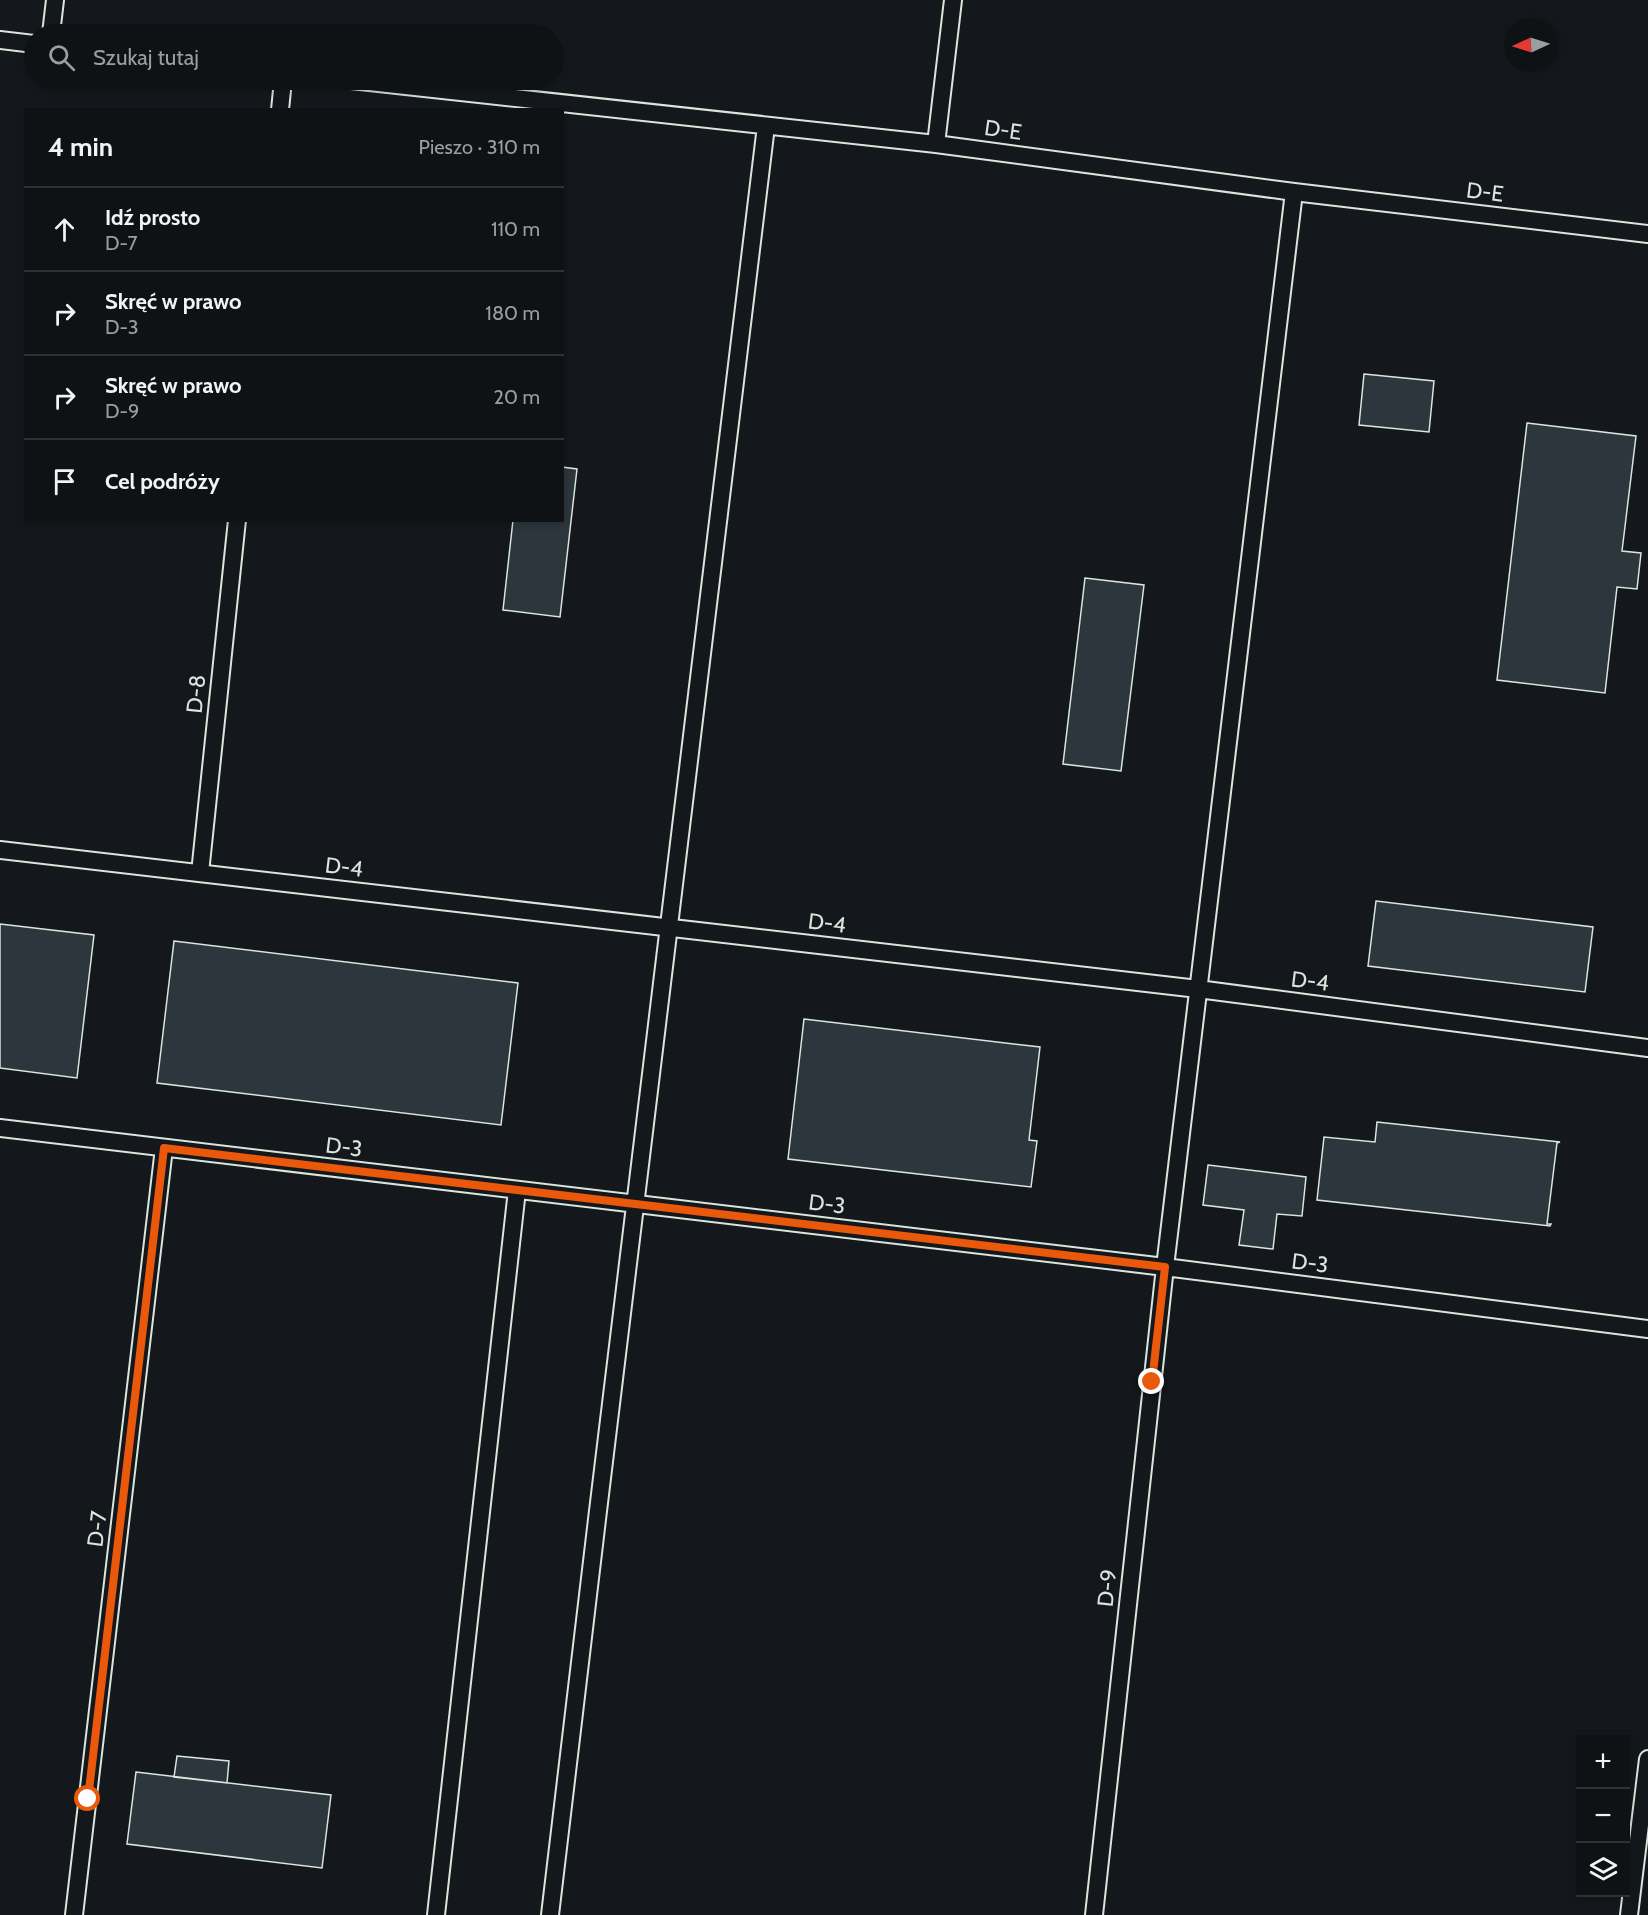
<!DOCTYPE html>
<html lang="pl">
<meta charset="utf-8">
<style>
body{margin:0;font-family:Cabin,sans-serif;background:#1d2022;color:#f1f3f6}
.controls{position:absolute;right:18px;bottom:18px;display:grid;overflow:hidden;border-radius:0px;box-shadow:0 3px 9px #0003}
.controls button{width:54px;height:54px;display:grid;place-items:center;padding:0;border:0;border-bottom:2px solid #2f3234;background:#0f1215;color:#f1f3f6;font:30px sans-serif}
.compass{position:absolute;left:1504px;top:18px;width:54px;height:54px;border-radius:50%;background:#0f1215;box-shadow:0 3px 9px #0003;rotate:266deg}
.stop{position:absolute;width:18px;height:18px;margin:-14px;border:4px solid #ea580c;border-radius:50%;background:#fff}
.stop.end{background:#ea580c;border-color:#fff;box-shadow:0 2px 6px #0008}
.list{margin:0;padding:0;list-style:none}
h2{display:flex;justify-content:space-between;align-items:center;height:78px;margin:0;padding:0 24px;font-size:26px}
h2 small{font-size:20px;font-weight:400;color:#9b9ea0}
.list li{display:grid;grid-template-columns:39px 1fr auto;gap:18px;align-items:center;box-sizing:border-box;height:84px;padding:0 24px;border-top:2px solid #2f3234}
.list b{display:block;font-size:22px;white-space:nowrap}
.list p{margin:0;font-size:20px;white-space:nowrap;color:#9b9ea0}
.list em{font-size:20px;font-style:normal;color:#9b9ea0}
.icon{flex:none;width:33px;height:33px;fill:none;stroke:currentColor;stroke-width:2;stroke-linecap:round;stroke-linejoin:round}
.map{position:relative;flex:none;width:1648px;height:1915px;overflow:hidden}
.search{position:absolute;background:#0f1215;box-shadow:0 3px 9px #0003;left:24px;top:24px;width:540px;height:66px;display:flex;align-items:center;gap:15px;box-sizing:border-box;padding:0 21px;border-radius:33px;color:#9b9ea0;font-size:22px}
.panel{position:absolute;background:#0f1215;box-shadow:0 3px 9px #0003;left:24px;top:108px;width:540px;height:414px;border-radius:0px}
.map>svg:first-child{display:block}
</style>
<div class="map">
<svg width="1648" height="1915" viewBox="0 0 1648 1915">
<rect width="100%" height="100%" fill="#14181c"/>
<path fill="#2c363c" stroke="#d8e6dc" stroke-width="1.5" d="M1364 374 1434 381 1429 432 1359 425Z
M1527 423 1636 436 1622 551 1641 553 1637 589 1617 587 1605 693 1497 680Z
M562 467 577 469 560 617 503 610 513 520H562Z
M1085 578 1144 585 1121 771 1063 764Z
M1376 901 1593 927 1585 992 1368 966Z
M0 924 94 935 77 1078 0 1068Z
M174 941 518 983 501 1125 157 1083Z
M804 1019 1040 1047 1029 1140 1037 1141 1031 1187 788 1159Z
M1377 1122 1560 1142 1557 1143 1547 1224H1551L1550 1226 1317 1200 1324 1137 1375 1142Z
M1208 1165 1306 1177 1302 1216 1277 1214 1273 1249 1239 1245 1244 1210 1203 1205Z
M177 1756 229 1761 227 1783 174 1777Z
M136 1772 331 1795 322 1868 127 1844Z"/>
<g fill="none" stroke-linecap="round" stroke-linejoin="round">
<defs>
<path id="lane" d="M51 34 55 0
M0 40 34 44
M351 80 936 144 1294 192 1648 234
M280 110 283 80
M936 144 953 0
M0 850 1198 989 1648 1048
M200 873 237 520
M0 1128 1165 1267 1648 1329
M74 1915 164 1148
M436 1915 517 1190
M550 1915 598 1511 766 126
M1094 1915 1165 1267 1294 192
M1629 1915 1648 1759"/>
</defs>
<use href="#lane" stroke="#d8e6dc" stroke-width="20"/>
<use href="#lane" stroke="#14181c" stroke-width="16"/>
</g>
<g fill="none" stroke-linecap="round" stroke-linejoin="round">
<path stroke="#ea580c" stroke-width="8" d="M88 1799 164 1148 1165 1267 1152 1382"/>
</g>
<g text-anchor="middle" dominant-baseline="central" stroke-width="4.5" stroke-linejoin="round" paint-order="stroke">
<g font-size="22" fill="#d8e6dc" stroke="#14181c">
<text transform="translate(1003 130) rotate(8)">D-E</text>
<text transform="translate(1485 192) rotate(7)">D-E</text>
<text transform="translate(196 694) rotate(-84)">D-8</text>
<text transform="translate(344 867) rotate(7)">D-4</text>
<text transform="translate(827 923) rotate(7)">D-4</text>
<text transform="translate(1310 981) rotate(7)">D-4</text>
<text transform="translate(344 1147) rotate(7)">D-3</text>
<text transform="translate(827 1204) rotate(7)">D-3</text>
<text transform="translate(1310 1263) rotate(7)">D-3</text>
<text transform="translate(97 1529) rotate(-83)">D-7</text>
<text transform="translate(1107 1588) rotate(-84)">D-9</text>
</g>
</g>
</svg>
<div class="controls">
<button>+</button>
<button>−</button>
<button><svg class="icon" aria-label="layers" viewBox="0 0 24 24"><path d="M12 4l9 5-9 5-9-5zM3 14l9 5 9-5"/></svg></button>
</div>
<svg class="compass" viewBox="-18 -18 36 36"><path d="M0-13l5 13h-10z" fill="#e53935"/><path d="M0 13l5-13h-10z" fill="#9b9ea0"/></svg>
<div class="stop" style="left:88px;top:1799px"></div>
<div class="stop end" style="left:1152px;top:1382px"></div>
<div class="search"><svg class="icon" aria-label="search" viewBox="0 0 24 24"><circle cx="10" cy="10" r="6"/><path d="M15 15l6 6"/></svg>Szukaj tutaj</div>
<section class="panel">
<h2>4 min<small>Pieszo · 310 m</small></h2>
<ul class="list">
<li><svg class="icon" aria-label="ahead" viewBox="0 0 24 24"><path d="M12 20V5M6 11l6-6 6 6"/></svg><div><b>Idź prosto</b><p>D-7</p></div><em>110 m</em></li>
<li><svg class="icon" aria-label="right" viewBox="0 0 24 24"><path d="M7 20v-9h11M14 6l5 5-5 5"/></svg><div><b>Skręć w prawo</b><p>D-3</p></div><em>180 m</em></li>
<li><svg class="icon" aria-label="right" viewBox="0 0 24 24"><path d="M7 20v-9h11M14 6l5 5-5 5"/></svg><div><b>Skręć w prawo</b><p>D-9</p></div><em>20 m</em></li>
<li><svg class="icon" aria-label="arrive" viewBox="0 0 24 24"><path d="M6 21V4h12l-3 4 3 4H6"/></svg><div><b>Cel podróży</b></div></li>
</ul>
</section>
</div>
